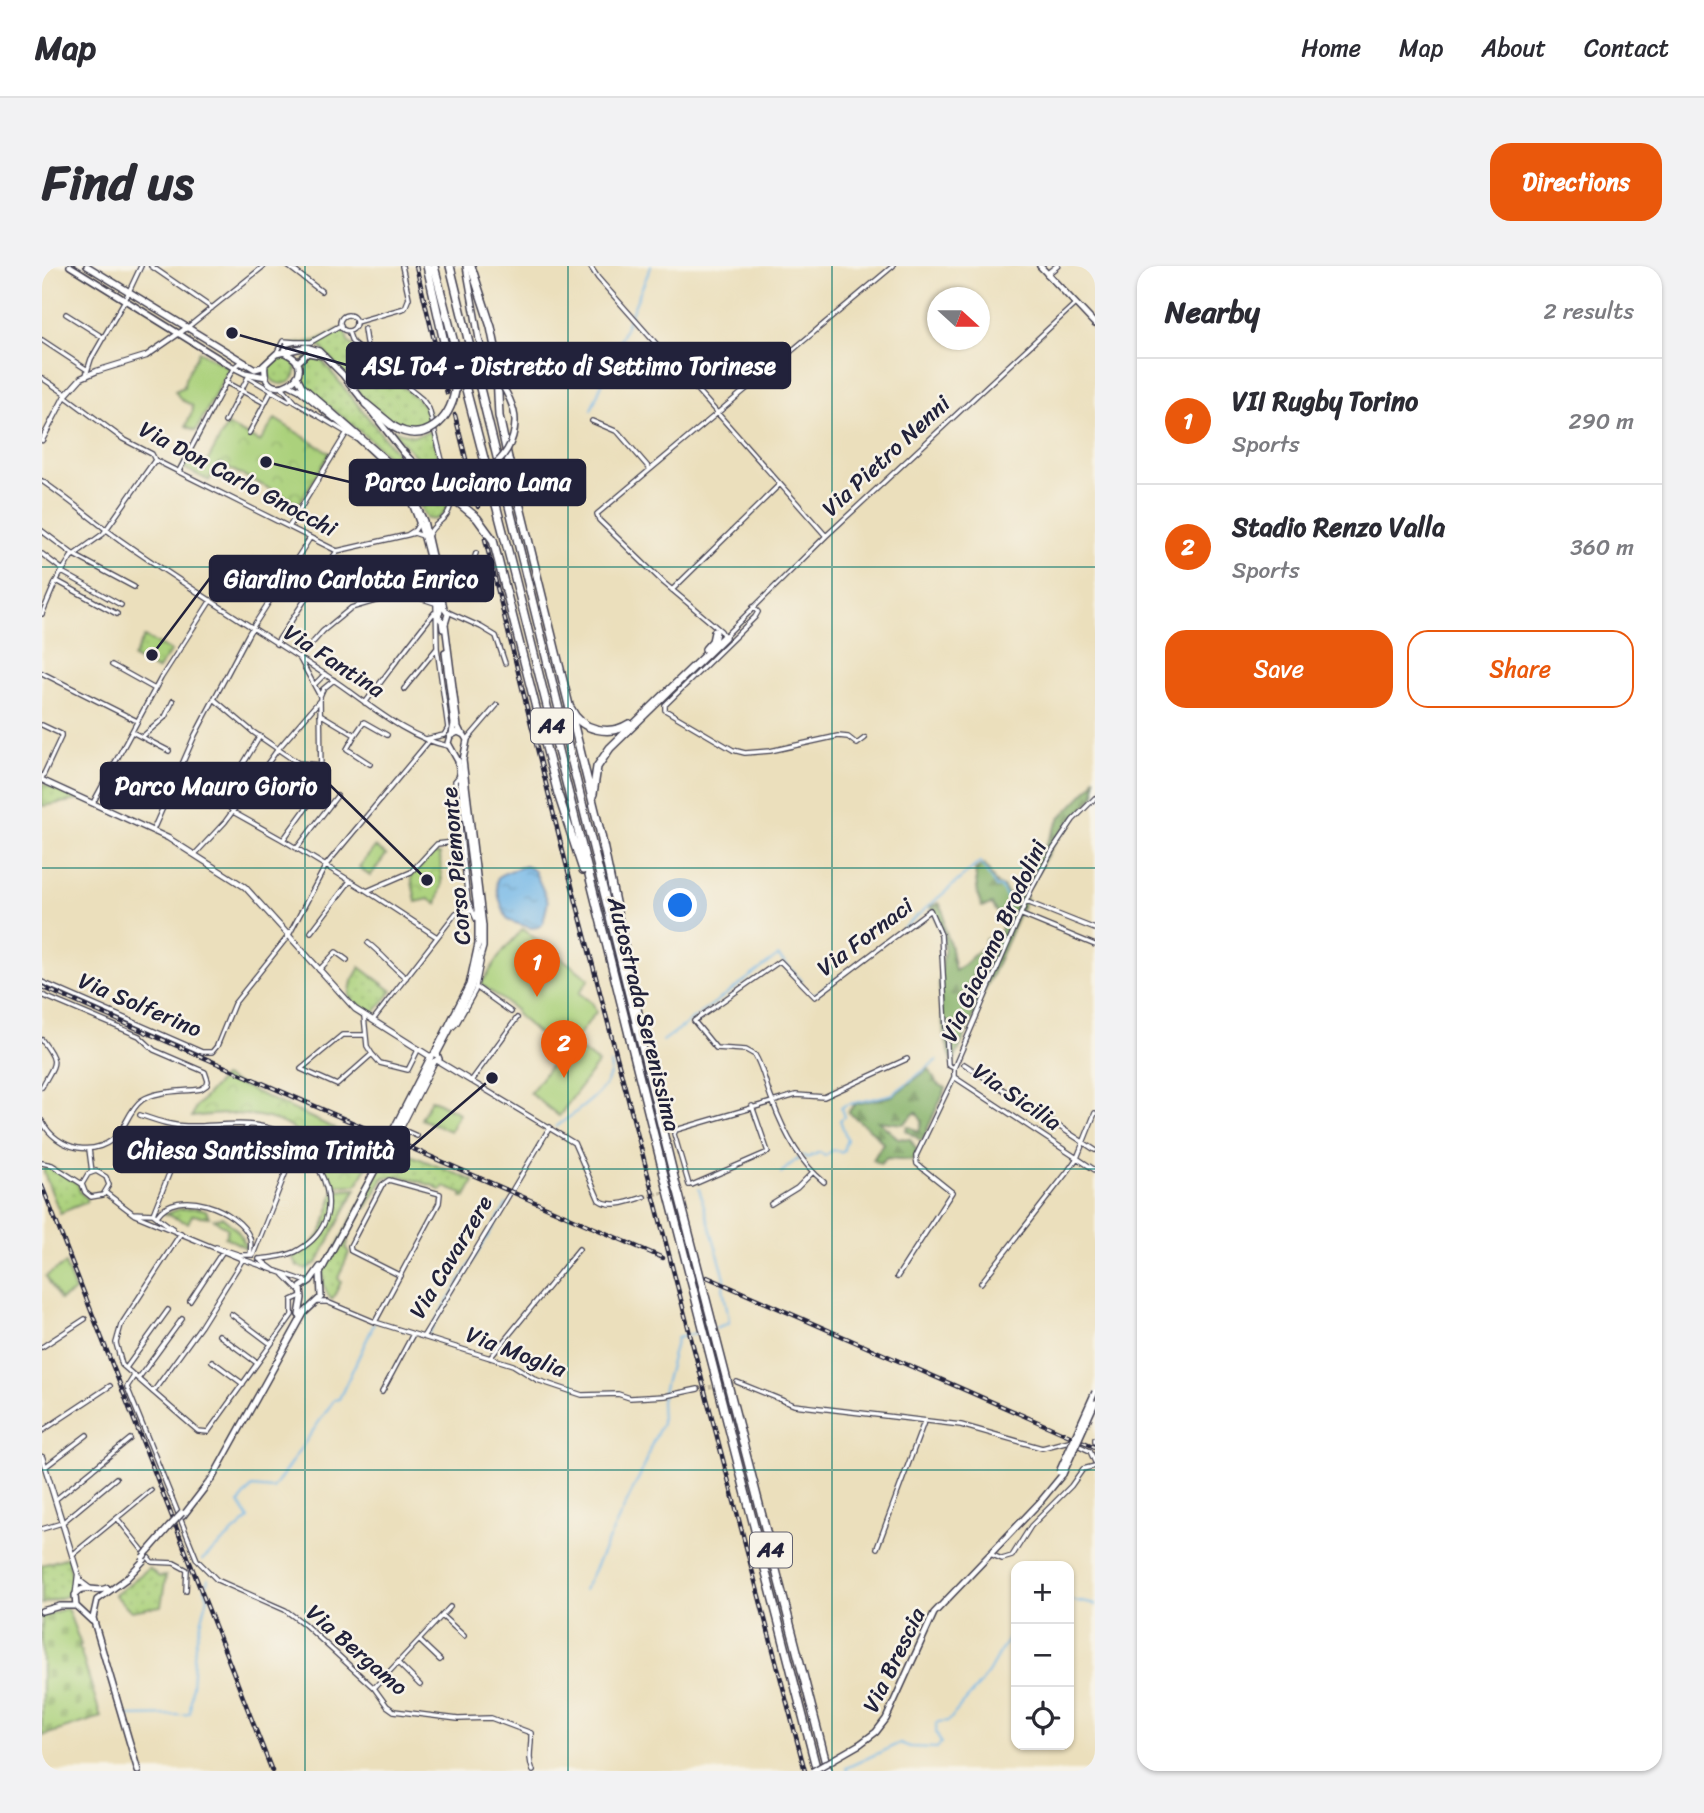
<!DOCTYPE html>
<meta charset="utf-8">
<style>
body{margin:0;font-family:Sriracha,sans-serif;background:#f2f2f3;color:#2b2b33}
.controls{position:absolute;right:21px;bottom:21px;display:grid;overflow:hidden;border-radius:14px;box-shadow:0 2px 5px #0004}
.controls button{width:63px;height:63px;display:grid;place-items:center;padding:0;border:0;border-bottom:2px solid #e1e1e2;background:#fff;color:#2b2b33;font:35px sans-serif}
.compass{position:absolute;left:885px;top:21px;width:63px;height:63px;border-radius:50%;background:#fff;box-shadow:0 2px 5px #0004;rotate:111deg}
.you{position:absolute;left:639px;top:640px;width:24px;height:24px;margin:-18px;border:5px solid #fff;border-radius:50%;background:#1a73e8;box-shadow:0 0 0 10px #1a73e833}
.badge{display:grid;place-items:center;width:46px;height:46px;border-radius:50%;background:#ea580c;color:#fff;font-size:23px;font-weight:700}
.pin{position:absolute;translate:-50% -58px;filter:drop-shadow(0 2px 4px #0008)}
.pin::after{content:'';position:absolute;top:37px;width:24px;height:21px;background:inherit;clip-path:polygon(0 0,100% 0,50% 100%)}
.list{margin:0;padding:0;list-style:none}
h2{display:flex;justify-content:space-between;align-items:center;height:91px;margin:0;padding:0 28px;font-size:30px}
h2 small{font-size:23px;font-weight:400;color:#7c7c81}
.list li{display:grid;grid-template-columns:46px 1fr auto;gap:21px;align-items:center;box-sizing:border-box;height:126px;padding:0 28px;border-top:2px solid #e1e1e2}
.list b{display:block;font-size:26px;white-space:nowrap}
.list p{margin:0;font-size:23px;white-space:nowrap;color:#7c7c81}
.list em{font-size:23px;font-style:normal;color:#7c7c81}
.actions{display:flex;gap:14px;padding:21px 28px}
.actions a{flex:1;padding:16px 0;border:2px solid #ea580c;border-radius:21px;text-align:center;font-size:24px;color:#ea580c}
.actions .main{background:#ea580c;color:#fff}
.icon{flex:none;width:38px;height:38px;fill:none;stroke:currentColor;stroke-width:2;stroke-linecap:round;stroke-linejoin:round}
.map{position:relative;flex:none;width:1053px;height:1505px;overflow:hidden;border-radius:21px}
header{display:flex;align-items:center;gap:42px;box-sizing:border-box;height:98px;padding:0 35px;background:#fff;border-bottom:2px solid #e1e1e2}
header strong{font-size:33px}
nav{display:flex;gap:38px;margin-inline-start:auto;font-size:24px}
.intro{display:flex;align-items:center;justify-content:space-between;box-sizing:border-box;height:168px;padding:0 42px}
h1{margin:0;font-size:49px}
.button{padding:18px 32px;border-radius:21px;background:#ea580c;color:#fff;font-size:24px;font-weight:700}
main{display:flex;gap:42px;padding:0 42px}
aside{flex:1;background:#fff;border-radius:21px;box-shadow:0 2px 5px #0004}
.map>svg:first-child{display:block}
</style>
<header>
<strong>Map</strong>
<nav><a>Home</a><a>Map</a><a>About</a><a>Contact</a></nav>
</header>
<div class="intro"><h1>Find us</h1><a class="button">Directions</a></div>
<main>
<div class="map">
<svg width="1053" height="1505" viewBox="0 0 1053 1505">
<defs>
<pattern id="grass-dots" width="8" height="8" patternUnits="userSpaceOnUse" patternTransform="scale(1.75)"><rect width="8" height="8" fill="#abd17c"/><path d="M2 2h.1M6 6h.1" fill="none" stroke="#93b36c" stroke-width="1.8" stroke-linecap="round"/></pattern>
<pattern id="forest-firs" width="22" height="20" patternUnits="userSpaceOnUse" patternTransform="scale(1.75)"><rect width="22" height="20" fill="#88b36c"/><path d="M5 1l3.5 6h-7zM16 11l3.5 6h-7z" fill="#6f915a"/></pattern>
<pattern id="cemetery-stones" width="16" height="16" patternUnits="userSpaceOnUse" patternTransform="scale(1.75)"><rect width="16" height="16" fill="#abd17c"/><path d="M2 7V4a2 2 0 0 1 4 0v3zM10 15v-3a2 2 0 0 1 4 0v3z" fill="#93b36c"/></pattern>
<pattern id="park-crowns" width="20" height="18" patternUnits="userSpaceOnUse" patternTransform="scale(1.75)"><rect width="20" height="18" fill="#abd17c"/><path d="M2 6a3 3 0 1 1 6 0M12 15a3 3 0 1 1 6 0" fill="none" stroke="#93b36c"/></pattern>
<pattern id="water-ripples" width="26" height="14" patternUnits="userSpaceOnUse" patternTransform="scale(1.75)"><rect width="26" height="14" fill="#71b6e7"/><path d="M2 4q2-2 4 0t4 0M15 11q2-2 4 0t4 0" fill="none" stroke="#5c94bc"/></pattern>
</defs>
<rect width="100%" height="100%" fill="#f7f3e8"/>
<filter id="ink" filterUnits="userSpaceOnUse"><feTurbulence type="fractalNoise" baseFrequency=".0143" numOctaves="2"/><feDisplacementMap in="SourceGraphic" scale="14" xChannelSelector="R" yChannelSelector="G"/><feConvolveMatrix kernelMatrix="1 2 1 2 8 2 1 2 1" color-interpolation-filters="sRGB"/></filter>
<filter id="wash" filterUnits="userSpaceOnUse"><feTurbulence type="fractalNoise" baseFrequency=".00686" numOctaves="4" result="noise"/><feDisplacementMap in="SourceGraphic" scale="28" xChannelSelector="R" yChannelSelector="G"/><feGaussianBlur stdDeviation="1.57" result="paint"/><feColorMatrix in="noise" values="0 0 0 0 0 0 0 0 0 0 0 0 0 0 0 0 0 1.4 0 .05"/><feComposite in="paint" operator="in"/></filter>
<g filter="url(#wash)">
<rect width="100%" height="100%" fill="#ebdfbc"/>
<path fill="url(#grass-dots)" stroke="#667a5c" stroke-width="2" d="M298 63 304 67 306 76 378 135 386 144 391 159C382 161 373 164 364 162 334 156 297 103 278 80L246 82 247 79 274 75Z
M226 104a14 14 0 1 1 28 0a14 14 0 1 1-28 0Z
M266 91 279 93 370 206 406 232C407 244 397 258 384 252L361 206 333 178 261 119C258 110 258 96 266 91Z
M349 164 372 170 391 165 399 206 379 196Z
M102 371 129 385 115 404 91 392Z
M0 517 41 533 0 540Z
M318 701 350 725 330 750 317 742 307 730 310 715Z
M349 879 351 882 432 915 423 932 420 931 421 928 403 921 399 925 395 923V921L356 909V912L342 911 324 942H321L304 974 306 976 304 982 307 987 296 1012 299 1016 290 1034C284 1029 279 1013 281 1006Z
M2 900 15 904 36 918 38 926 45 933 43 937 18 947 2 907Z
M314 923 275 997 264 1003 255 1000 250 991C287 970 281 960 292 925Z
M155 942 164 944 167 951 150 949 146 957 123 948 138 943Z
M180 951 195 964 206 983 183 971 186 963 172 953Z
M26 1291 32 1321 27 1329 0 1338V1299Z
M107 1302 117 1311 124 1310 119 1340 89 1345 73 1329Z"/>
<path fill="url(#forest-firs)" stroke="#556a54" stroke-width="2" d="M1053 511V530L1019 565 988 619 985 618 981 602 1001 584 1018 552 1051 518Z
M942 598 955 619 961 621 967 630 971 625 984 632 911 797 902 770 897 720 902 686V668L888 640 897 637 902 646V660L908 678 913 705C925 698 931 687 943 681V674L951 669 957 675 962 649 955 646 950 638 940 641 936 630 933 604Z
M887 803 895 818 904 822 880 875 864 864 865 860 877 865 880 855 874 846 861 858 836 855 856 872 868 873 875 884 871 894 845 892 838 898 831 894 841 877 832 867 806 846 813 838 850 830Z"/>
<path fill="url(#cemetery-stones)" stroke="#667a5c" stroke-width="2" d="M25 1342 39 1379 37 1380 59 1451 0 1470V1350Z"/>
<path fill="url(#park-crowns)" stroke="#667a5c" stroke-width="2" d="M233 153 288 187 257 238 177 197 167 215 142 202 146 194 162 202 185 159 218 176Z
M390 588H398L400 619 395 638 387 633 374 636 369 610Z
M181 811 335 882 315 919 291 920C282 906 275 888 263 874 238 843 185 846 150 851L153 842Z
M389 833 417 847 408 865 379 853Z"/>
<path fill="#abd17c" stroke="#667a5c" stroke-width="2" d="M157 85 187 102 154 165 144 160 151 144 150 139 139 134 133 125 142 121 143 113Z
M333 581 344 589 328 610 317 601Z
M481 663 547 713 537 727 551 738 554 746 533 774 520 765 508 778 474 748V744L439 718 461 685Z
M527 775 556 797 517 850 488 827Z
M23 998 33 1025 18 1034 4 1010Z"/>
<path fill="url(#water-ripples)" stroke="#4a6c91" stroke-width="2" d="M483 600 492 604 506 635 501 657 496 661 490 662 467 655C462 649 451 618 456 611 461 606 476 603 483 600Z"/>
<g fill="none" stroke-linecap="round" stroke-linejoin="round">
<path stroke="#71b6e7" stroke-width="2" d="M549 144 609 0
M861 662 938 596 954 621 959 622 969 639
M771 728H774L795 712
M621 775 736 690 760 715
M514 861C531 847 575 822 568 797
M761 889 765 892 778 886 783 890 791 884 801 886 805 873 798 854 802 851 799 842 803 839 851 828 895 794
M739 907 756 892
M657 923 683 1012 681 1022 687 1053V1057L673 1062
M386 1068 465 938
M160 1294 207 1253 197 1237 210 1221 231 1223 292 1134 297 1133 332 1058
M542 1324 604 1197 609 1180 620 1157 619 1134 635 1072 661 1065
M1027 1333C1036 1337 1044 1336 1053 1339
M142 1449 148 1447 153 1379 166 1331 163 1323 166 1313
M83 1450 138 1449
M805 1505 804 1502 858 1477 868 1481 895 1482 899 1477 894 1466 895 1456 907 1455C917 1440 937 1422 946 1407 955 1391 964 1375 974 1359"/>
</g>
</g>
<g filter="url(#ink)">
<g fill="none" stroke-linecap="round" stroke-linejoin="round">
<path stroke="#c3b9a2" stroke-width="3.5" stroke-dasharray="3.5 2" stroke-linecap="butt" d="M602 931 627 925
M656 1123 695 1116"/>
<defs>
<path id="minor" d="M109 0 170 42
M246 0 279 25
M548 0 556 12 784 270
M0 5 3 0
M24 48 62 72
M298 57a8 8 0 1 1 16 0a8 8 0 1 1-16 0Z
M314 56 363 42 367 32 360 0
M146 61 222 0
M322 63 326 89 380 133 387 143 408 226
M306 65 310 76 325 88
M0 74 44 103
M253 76H269L299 59
M234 88 241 75 253 76 245 78 242 85
M44 109 49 93 83 34 99 0
M0 112 24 128
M183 116 223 137
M240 121 253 136 315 173
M23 130 81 173 110 188 113 194 295 285 365 269
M550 155 576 166 608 203
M183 156 206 111 247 135 249 133
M207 167 230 124
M137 205 192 101 197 97 202 99
M0 215C28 234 53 256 81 276 148 323 218 366 287 411 324 435 362 471 406 480
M377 257 373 264 365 269 372 267 381 270
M247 261 304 168
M0 265 32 289 92 321
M386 270C393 253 408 256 409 234
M0 288 21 304
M20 306 79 339
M15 315 75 348
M426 315 434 287
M630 324 738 218
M711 341 716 346 713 351 623 439V444L691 484 703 487 728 485 796 470 806 471 815 478 823 472
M406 346 439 361 454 370 463 397
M0 348 14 315 29 291 61 268 113 194
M682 371 679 365 622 317 557 254 555 248 851 0
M682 371 784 270 1033 38
M234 378 295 285
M257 392 281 365 309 342 350 330 378 332 393 337
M70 399 113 423
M0 407 95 455
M272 419 283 408
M362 423 395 382
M278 430 281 423 292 414
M172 433 211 466 256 497 279 499
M323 437C346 407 368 376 392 347
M278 448 313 469 305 483 328 498
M0 459 19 468V471L0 512
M90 466 127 485
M313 469 322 456 345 469
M218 470 185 525V538L191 546 241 574 325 625 369 606 395 578 420 575
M100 471 123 451 131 435
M384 473 402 469 406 462 395 382 394 337 389 307
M425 474 455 439
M73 499 114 521
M418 509 413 515 426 635 434 653
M51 537 119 412 169 334
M111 564 153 469 207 367 268 272
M241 574 273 530 279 514 278 430 258 393
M255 582 295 530
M153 588 183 556 236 483 278 434
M325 625 395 671
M985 636 1053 663
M980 649 1053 679
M269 666 308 615
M326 677C340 688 350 701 364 712
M277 704 294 686 305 694
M0 716 160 786H170L175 780 192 738 247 669 284 599 387 475
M434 721 469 746
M0 729 97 770 112 784 163 806 166 815 165 819 159 823C142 826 115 824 100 834 89 842 85 856 78 866 56 894 14 884 0 855
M322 750 325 780 330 788 338 797 366 804 376 784
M475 752 429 815 532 877 557 934C570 943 589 935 602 931
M331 754 414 647 430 644
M411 761 415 757 433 725 439 696
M322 769H300L259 803 295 819 330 788
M0 774C19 799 12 797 0 821
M922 798 1053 884
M912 811 1053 904
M98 849C113 854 129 860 145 860 174 861 208 853 235 865 284 887 312 956 253 986 242 991 229 992 217 993
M375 870 359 863 393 796
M47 883 50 906
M193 889 205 859
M0 897 10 899 40 918 43 926 49 931 61 929 67 919 64 911 54 905 46 908 40 918
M782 916C757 896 741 864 730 834 724 820 721 802 713 789L704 784 674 782 652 755 738 695 773 731 888 644 899 669 906 799 912 802
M647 919 632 868 634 864 754 829 782 831 865 793
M650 919 726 886 710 840
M471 923 508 861
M64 927 93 949 197 992 266 1016
M729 938 755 922 770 907
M90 947 111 948 131 963
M111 948 146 860
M115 950C134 920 197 943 208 972 209 977 209 983 208 989
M139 967 79 1059 74 1077 80 1099 156 1165 166 1166 250 1049V1034L259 1030
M174 981 198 989H210
M211 989 255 878
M217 993 233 1005
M242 1009 258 1025
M855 1011 910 926 875 898 874 890 912 811V802L989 624 1010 585 1031 554 1053 532
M939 1017 1026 905 1035 892 1053 847
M148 1035 181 985
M275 1036H285L333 1056 471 1099 495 1114 540 1129 576 1128 588 1132 623 1130 656 1123
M189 1048 229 1078
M333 1056 397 937 398 928 347 914 340 919 308 980 309 985 359 1010
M177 1069 215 1097
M381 1071 467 929
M0 1081 43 1053
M448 1092 537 983
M170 1095 201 1118
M84 1102 126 1044
M92 1110 85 1121 155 1294 175 1314 243 1344 262 1358 332 1422 345 1440 352 1445 416 1453 449 1452 489 1467C490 1482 485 1490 491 1505
M96 1113 140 1053
M695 1116 752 1139 919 1159 1000 1182 1027 1175 1048 1185 1053 1196
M111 1126 159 1060 201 993
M340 1126 371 1068
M0 1165 68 1120
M1053 1173V1175
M3 1201 45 1169
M13 1234 88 1173
M75 1252 110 1296 132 1297 145 1304 144 1325
M0 1263 20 1257 74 1212
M835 1282 882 1156
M948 1288 960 1293 970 1290 989 1260 1029 1220 1041 1203 1053 1200
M30 1289 109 1224
M400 1350 422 1370
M377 1374 398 1394
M356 1397 378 1419
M332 1422 408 1341"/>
<path id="tertiary" d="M1005 8 1015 0
M0 174 23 130 39 112 55 105 104 90 146 61
M0 514 126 572 203 621 313 743 389 791
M396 795 429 815
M0 1191 36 1308 39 1316 47 1322
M34 1326 36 1309"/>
<path id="secondary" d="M28 0 189 100 203 107 224 111
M45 0 213 103 220 101 234 88 264 81 277 85 301 109 361 186
M424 0 437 73
M998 0 1053 58
M255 97 266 87 282 90
M223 99C218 145 286 106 243 87
M255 110 260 120 351 200 363 215 382 255 402 342 406 348 403 358 416 461 419 467
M248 119 258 124C287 149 342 189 361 220 381 254 388 297 397 334L398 345 396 351 400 355 401 363
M403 386 412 458 410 468
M349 868 389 790 392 788 427 719 436 678V651L416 495 406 477 408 470 416 466 422 469 425 474 421 494 441 660V681L429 723 395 788 397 793 391 796 352 870
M257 1049 260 1032 259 1021 268 1015 278 1001
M141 1250 171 1211 262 1047 279 1031 278 1007 347 878
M106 1285 127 1261
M0 1345 18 1340H34
M50 1355 34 1340 33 1329C42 1316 53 1328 65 1322
M818 1478 834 1466 844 1453 892 1347 998 1236 1021 1208
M96 1505 51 1352 55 1334 84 1313 103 1293"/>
<path id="motorway" d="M385 0 413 125
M392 0 472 308 625 921
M408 0 634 919
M429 0 449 61 454 86 457 150 466 192 559 569 601 771
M324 138 352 161
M362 187 375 207 405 227
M451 274 516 528 541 604
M664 383 671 375 673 366
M529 443C539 465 568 470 587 458
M551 528 555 501 568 482 682 371
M637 929 786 1505
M628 933 775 1505"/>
</defs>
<use href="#minor" stroke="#403e4e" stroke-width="6"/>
<use href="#tertiary" stroke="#403e4e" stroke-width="7"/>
<use href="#secondary" stroke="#403e4e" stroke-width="8"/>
<use href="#motorway" stroke="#403e4e" stroke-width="10"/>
<use href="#minor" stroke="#fff" stroke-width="3.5"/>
<use href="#tertiary" stroke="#fff" stroke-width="4.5"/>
<use href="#secondary" stroke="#fff" stroke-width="5"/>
<use href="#motorway" stroke="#fff" stroke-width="7"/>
<defs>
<path id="rail" d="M374 0 405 127
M413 149 436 241
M443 273 521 586 763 1505
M0 721 621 992
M0 920 230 1505
M665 1011 1053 1181"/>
</defs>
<use href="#rail" stroke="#22223b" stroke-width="4.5"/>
<use href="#rail" stroke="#f7f3e8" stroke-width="2" stroke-dasharray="5" stroke-linecap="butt"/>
<defs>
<path id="secondary-bridge" d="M361 186C370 196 379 204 391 209 428 223 472 198 473 156 474 130 444 101 437 73
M344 876 349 868
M1017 1206 1053 1126
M1021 1208 1053 1137
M127 1261 140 1247
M101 1291 106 1285
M771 1505 818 1478"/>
<path id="motorway-bridge" d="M352 161C383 179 408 154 413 125
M405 227 435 252 451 274
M634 919 637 929
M625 921 628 933"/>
</defs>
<use href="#secondary-bridge" stroke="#403e4e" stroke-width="8" stroke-linecap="butt"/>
<use href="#motorway-bridge" stroke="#403e4e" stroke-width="10" stroke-linecap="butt"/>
<use href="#secondary-bridge" stroke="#fff" stroke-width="5"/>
<use href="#motorway-bridge" stroke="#fff" stroke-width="7"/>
</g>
</g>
<path fill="none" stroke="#0f766e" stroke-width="2" stroke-opacity="0.55" d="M263 0V1505M526 0V1505M790 0V1505M0 301H1053M0 602H1053M0 903H1053M0 1204H1053"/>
<g text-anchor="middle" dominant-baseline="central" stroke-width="5" stroke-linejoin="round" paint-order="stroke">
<g fill="#f7f3e8" stroke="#62616f" stroke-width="2">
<rect x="489" y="442.5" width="42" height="35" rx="5"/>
<rect x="708" y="1266.5" width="42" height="35" rx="5"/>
</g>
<g font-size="21" font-weight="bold" fill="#22223b">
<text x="510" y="460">A4</text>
<text x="729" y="1284">A4</text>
</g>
<g font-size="23" fill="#22223b" stroke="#f7f3e8">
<text transform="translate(844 190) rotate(-43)">Via Pietro Nenni</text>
<text transform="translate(196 213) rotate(28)">Via Don Carlo Gnocchi</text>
<text transform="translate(292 395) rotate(33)">Via Fantina</text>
<text transform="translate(414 600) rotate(-95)">Corso Piemonte</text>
<text transform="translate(823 671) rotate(-37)">Via Fornaci</text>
<text transform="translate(952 675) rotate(-65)">Via Giacomo Brodolini</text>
<text transform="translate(98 739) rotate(23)">Via Solferino</text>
<text transform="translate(602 748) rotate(76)">Autostrada Serenissima</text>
<text transform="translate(975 831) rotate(34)">Via Sicilia</text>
<text transform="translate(409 991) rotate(-59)">Via Cavarzere</text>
<text transform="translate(474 1086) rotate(21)">Via Moglia</text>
<text transform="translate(315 1384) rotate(41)">Via Bergamo</text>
<text transform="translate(852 1394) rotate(-64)">Via Brescia</text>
</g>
</g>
<path fill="none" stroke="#22223b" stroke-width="2.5" d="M190 67L305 99M224 196L308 216M110 389L168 312M385 614L288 519M450 812L367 883"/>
<g fill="#22223b" stroke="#f7f3e8" stroke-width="2.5">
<circle cx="190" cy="67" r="7"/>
<circle cx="224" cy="196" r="7"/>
<circle cx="110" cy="389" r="7"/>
<circle cx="385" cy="614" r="7"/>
<circle cx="450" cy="812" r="7"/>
</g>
<g fill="#22223b" stroke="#22223b" stroke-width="2.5">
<rect x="305" y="77" width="443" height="45" rx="7"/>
<rect x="308" y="194" width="235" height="45" rx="7"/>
<rect x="168" y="290" width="283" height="45" rx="7"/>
<rect x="59" y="497" width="229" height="45" rx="7"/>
<rect x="72" y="861" width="295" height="45" rx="7"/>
</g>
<g font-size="24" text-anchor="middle" font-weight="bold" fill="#fff">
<text x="527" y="108">ASL To4 - Distretto di Settimo Torinese</text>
<text x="426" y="224">Parco Luciano Lama</text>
<text x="309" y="321">Giardino Carlotta Enrico</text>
<text x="174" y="528">Parco Mauro Giorio</text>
<text x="219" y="892">Chiesa Santissima Trinità</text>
</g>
</svg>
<div class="controls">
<button>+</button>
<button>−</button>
<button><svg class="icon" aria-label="locate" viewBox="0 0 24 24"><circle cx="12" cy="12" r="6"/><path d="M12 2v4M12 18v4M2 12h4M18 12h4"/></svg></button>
</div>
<svg class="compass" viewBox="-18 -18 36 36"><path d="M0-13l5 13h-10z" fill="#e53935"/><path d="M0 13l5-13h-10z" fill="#7c7c81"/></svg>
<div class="you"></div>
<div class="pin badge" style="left:495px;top:731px">1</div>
<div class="pin badge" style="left:522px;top:812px">2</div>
</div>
<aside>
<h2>Nearby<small>2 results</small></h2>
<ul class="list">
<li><span class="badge">1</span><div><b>VII Rugby Torino</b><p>Sports</p></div><em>290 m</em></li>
<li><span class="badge">2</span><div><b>Stadio Renzo Valla</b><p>Sports</p></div><em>360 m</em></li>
</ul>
<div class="actions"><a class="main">Save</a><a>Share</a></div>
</aside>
</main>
